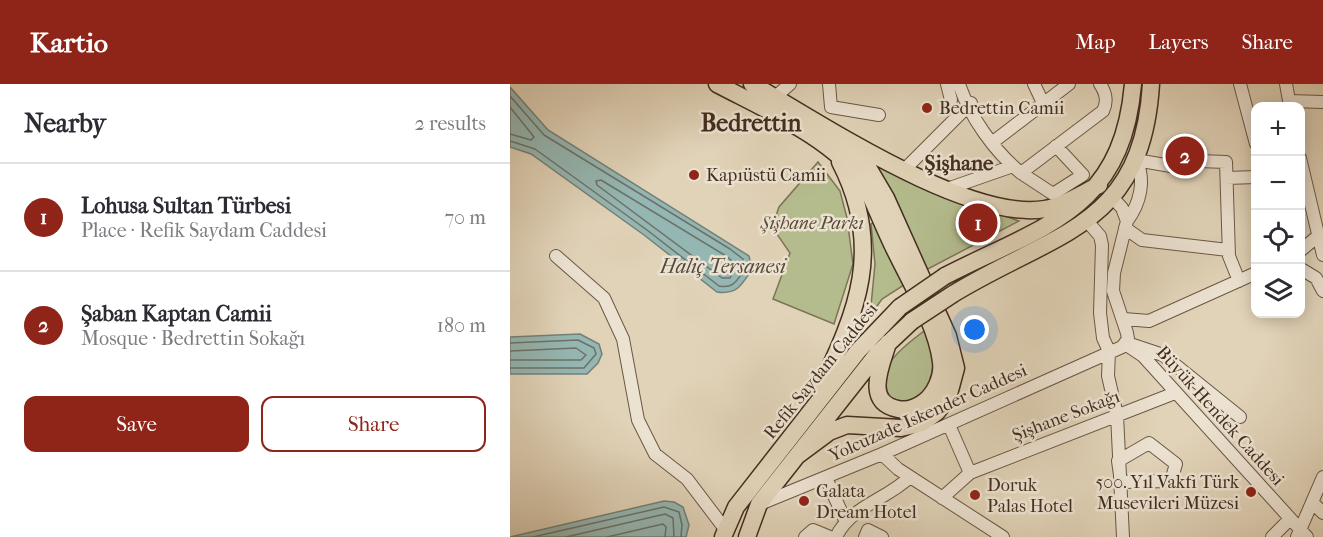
<!DOCTYPE html>
<meta charset="utf-8">
<style>
body{margin:0;font-family:"IM FELL French Canon",serif;background:#f7f7f7;color:#2b2b33}
.controls{position:absolute;right:18px;top:18px;display:grid;overflow:hidden;border-radius:12px;box-shadow:0 3px 15px #0003}
.controls button{width:54px;height:54px;display:grid;place-items:center;padding:0;border:0;border-bottom:2px solid #e1e1e2;background:#fff;color:#2b2b33;font:30px sans-serif}
.you{position:absolute;left:465px;top:246px;width:21px;height:21px;margin:-15px;border:4px solid #fff;border-radius:50%;background:#1a73e8;box-shadow:0 0 0 9px #1a73e833}
.badge{display:grid;place-items:center;width:39px;height:39px;border-radius:50%;background:#8f2418;color:#fff;font-size:20px;font-weight:700}
.pin{position:absolute;translate:-50% -50%;border:3px solid #fff;box-shadow:0 2px 6px #0006}
.list{margin:0;padding:0;list-style:none}
h2{display:flex;justify-content:space-between;align-items:center;height:78px;margin:0;padding:0 24px;font-size:26px}
h2 small{font-size:20px;font-weight:400;color:#7c7c81}
.list li{display:grid;grid-template-columns:39px 1fr auto;gap:18px;align-items:center;box-sizing:border-box;height:108px;padding:0 24px;border-top:2px solid #e1e1e2}
.list b{display:block;font-size:22px;white-space:nowrap}
.list p{margin:0;font-size:20px;white-space:nowrap;color:#7c7c81}
.list em{font-size:20px;font-style:normal;color:#7c7c81}
.actions{display:flex;gap:12px;padding:18px 24px}
.actions a{flex:1;padding:14px 0;border:2px solid #8f2418;border-radius:12px;text-align:center;font-size:21px;color:#8f2418}
.actions .main{background:#8f2418;color:#fff}
.icon{flex:none;width:33px;height:33px;fill:none;stroke:currentColor;stroke-width:2;stroke-linecap:round;stroke-linejoin:round}
.map{position:relative;flex:none;width:813px;height:453px;overflow:hidden}
header{display:flex;align-items:center;gap:36px;box-sizing:border-box;height:84px;padding:0 30px;background:#8f2418;color:#fff}
header strong{font-size:28px}
nav{display:flex;gap:33px;margin-inline-start:auto;font-size:21px}
main{display:flex}
aside{flex:1;background:#fff}
.map>svg:first-child{display:block}
</style>
<header>
<strong>Kartio</strong>
<nav><a>Map</a><a>Layers</a><a>Share</a></nav>
</header>
<main>
<aside>
<h2>Nearby<small>2 results</small></h2>
<ul class="list">
<li><span class="badge">1</span><div><b>Lohusa Sultan Türbesi</b><p>Place · Refik Saydam Caddesi</p></div><em>70 m</em></li>
<li><span class="badge">2</span><div><b>Şaban Kaptan Camii</b><p>Mosque · Bedrettin Sokağı</p></div><em>180 m</em></li>
</ul>
<div class="actions"><a class="main">Save</a><a>Share</a></div>
</aside>
<div class="map">
<svg width="813" height="453" viewBox="0 0 813 453">
<rect width="100%" height="100%" fill="#e1d3b8"/>
<filter id="stains"><feTurbulence type="fractalNoise" baseFrequency=".00333" numOctaves="4"/><feColorMatrix values="0 0 0 0 .2 0 0 0 0 .09 0 0 0 0 .02 0 0 0 .5 -.17"/></filter>
<radialGradient id="worn" r=".72"><stop offset=".6" stop-color="#630" stop-opacity="0"/><stop offset="1" stop-color="#630" stop-opacity=".3"/></radialGradient>
<path fill="#b4bc8e" stroke="#7b7556" stroke-width="1.5" d="M308 78 330 107 337 134 343 180 324 240 263 215 280 169 262 143 269 123Z
M370 83 412 103 509 137 416 186 380 104 367 85Z
M365 138 394 201 372 215 360 232 365 180 361 140Z
M414 247C429 279 429 287 409 316L386 319C383 316 377 312 375 309 363 284 398 259 414 247Z"/>
<path fill="#95b7b3" stroke="#748078" stroke-width="1.5" d="M0 3 38 46 239 172 242 185C232 201 227 211 207 208L134 151 21 70 0 63Z
M70 250 89 260 92 270 88 279 77 290H0V253Z
M154 417 164 418 173 423 179 441 176 453H0Z"/>
<g fill="none" stroke-linecap="round" stroke-linejoin="round">
<path stroke="#6c7269" stroke-width="1.5" d="M0 12 34 51 220 165 233 175 235 185C227 196 224 205 209 202L137 146 25 65 0 57
M0 23 24 53 21 56 0 50
M91 96 216 172 227 181 220 194H212L87 101 86 97Z
M0 259 68 256 84 264 86 270 74 284H0
M0 267 66 264 76 271 71 276H0
M23 453 154 423 169 428 172 441 171 453
M56 453 155 430 163 434 164 453
M97 453 153 440 156 443 155 453"/>
<defs>
<path id="minor" d="M319 0 321 23 369 31
M437 0 441 16
M449 0C460 33 484 67 511 89L593 27C598 17 596 9 590 0
M524 0 533 19
M730 0 746 60
M776 0 780 22
M265 13 280 0
M779 17 813 18
M483 58 559 0
M790 74 813 171
M626 76 678 85 689 77 716 78 719 172 729 197
M394 86 461 19
M511 89 543 110 573 91 546 62
M717 94 746 93
M437 105 503 82
M577 137 590 152 592 161 590 229 593 254 599 267 598 292 607 331 613 453
M617 137C630 120 636 96 626 76
M615 144 632 156 718 166
M790 167 808 152
M46 172 94 214 113 255 128 336 145 370 177 395 215 445
M793 186 806 194 813 207
M614 235 639 237 746 189
M615 260 633 272 797 453
M623 261 653 271 730 333
M439 341 460 389 665 309
M639 359 666 380 661 397 611 398 608 377Z
M372 370 388 385 493 453
M316 394 335 436
M432 414 460 389
M802 418 813 429
M250 420 372 370 612 263 618 255 617 249 603 207 604 189 617 137 612 124 603 114
M295 453 303 446 320 453
M326 453C341 422 376 416 400 393
M355 453 358 446 372 453
M762 453 779 436
M787 453 813 393"/>
<path id="major" d="M207 0C256 26 325 55 356 102 365 121 373 141 382 160 398 194 427 241 431 278 433 292 425 310 414 318 406 324 397 327 388 325 353 318 372 280 378 259
M242 0C310 39 458 138 535 125 553 122 573 109 589 101
M435 192C534 141 612 127 623 0
M443 210C546 147 632 144 641 0
M309 306C348 227 374 163 330 78
M288 371 319 348 337 341 391 344 412 339 427 328 438 314 446 284 438 252 376 114 356 80 323 48
M213 453 226 423 348 267 390 223
M237 453 249 420 368 269 402 237"/>
</defs>
<use href="#minor" stroke="#6a5745" stroke-width="14"/>
<use href="#major" stroke="#422e1f" stroke-width="19"/>
<use href="#minor" stroke="#ece2d1" stroke-width="12"/>
<use href="#major" stroke="#e1d3b8" stroke-width="16"/>
<defs>
<path id="major-bridge" d="M390 223 435 192
M402 237 443 210"/>
</defs>
<use href="#major-bridge" stroke="#422e1f" stroke-width="19" stroke-linecap="butt"/>
<use href="#major-bridge" stroke="#e1d3b8" stroke-width="16"/>
</g>
<g fill="#8f2418" stroke="#ece2d1" stroke-width="2">
<circle cx="417" cy="24" r="6"/>
<circle cx="184" cy="91" r="6"/>
<circle cx="741" cy="408" r="6"/>
<circle cx="465" cy="411" r="6"/>
<circle cx="294" cy="417" r="6"/>
</g>
<g text-anchor="middle" dominant-baseline="central" stroke-width="5" stroke-linejoin="round" paint-order="stroke">
<g font-size="18" fill="#422e1f" stroke="#ece2d1" text-anchor="start">
<text x="429" y="24">Bedrettin Camii</text>
<text x="196" y="91">Kapıüstü Camii</text>
<text x="729" y="398" text-anchor="end">500. Yıl Vakfı Türk<tspan x="729" dy="21">Musevileri Müzesi</tspan></text>
<text x="477" y="401">Doruk<tspan x="477" dy="21">Palas Hotel</tspan></text>
<text x="306" y="407">Galata<tspan x="306" dy="21">Dream Hotel</tspan></text>
</g>
<g font-size="18" font-style="italic" fill="#594a35" stroke="#ece2d1">
<text x="302" y="139">Şişhane Parkı</text>
</g>
<g font-size="18" fill="#422e1f" stroke="#ece2d1">
<text transform="translate(311 287) rotate(-51)">Refik Saydam Caddesi</text>
<text transform="translate(418 329) rotate(-24)">Yolcuzade Iskender Caddesi</text>
<text transform="translate(556 332) rotate(-21)">Şişhane Sokağı</text>
<text transform="translate(710 332) rotate(48)">Büyük Hendek Caddesi</text>
</g>
<g font-size="20" font-style="italic" fill="#53493d" stroke="#ece2d1">
<text x="213" y="182">Haliç Tersanesi</text>
</g>
<g font-size="21" font-weight="bold" fill="#422e1f" stroke="#ece2d1">
<text x="449" y="79">Şişhane</text>
</g>
<g font-size="24" font-weight="bold" fill="#422e1f" stroke="#ece2d1">
<text x="241" y="39">Bedrettin</text>
</g>
</g>
<rect width="100%" height="100%" filter="url(#stains)"/>
<rect width="100%" height="100%" fill="url(#worn)"/>
</svg>
<div class="controls">
<button>+</button>
<button>−</button>
<button><svg class="icon" aria-label="locate" viewBox="0 0 24 24"><circle cx="12" cy="12" r="6"/><path d="M12 2v4M12 18v4M2 12h4M18 12h4"/></svg></button>
<button><svg class="icon" aria-label="layers" viewBox="0 0 24 24"><path d="M12 4l9 5-9 5-9-5zM3 14l9 5 9-5"/></svg></button>
</div>
<div class="you"></div>
<div class="pin badge" style="left:468px;top:139px">1</div>
<div class="pin badge" style="left:675px;top:72px">2</div>
</div>
</main>
